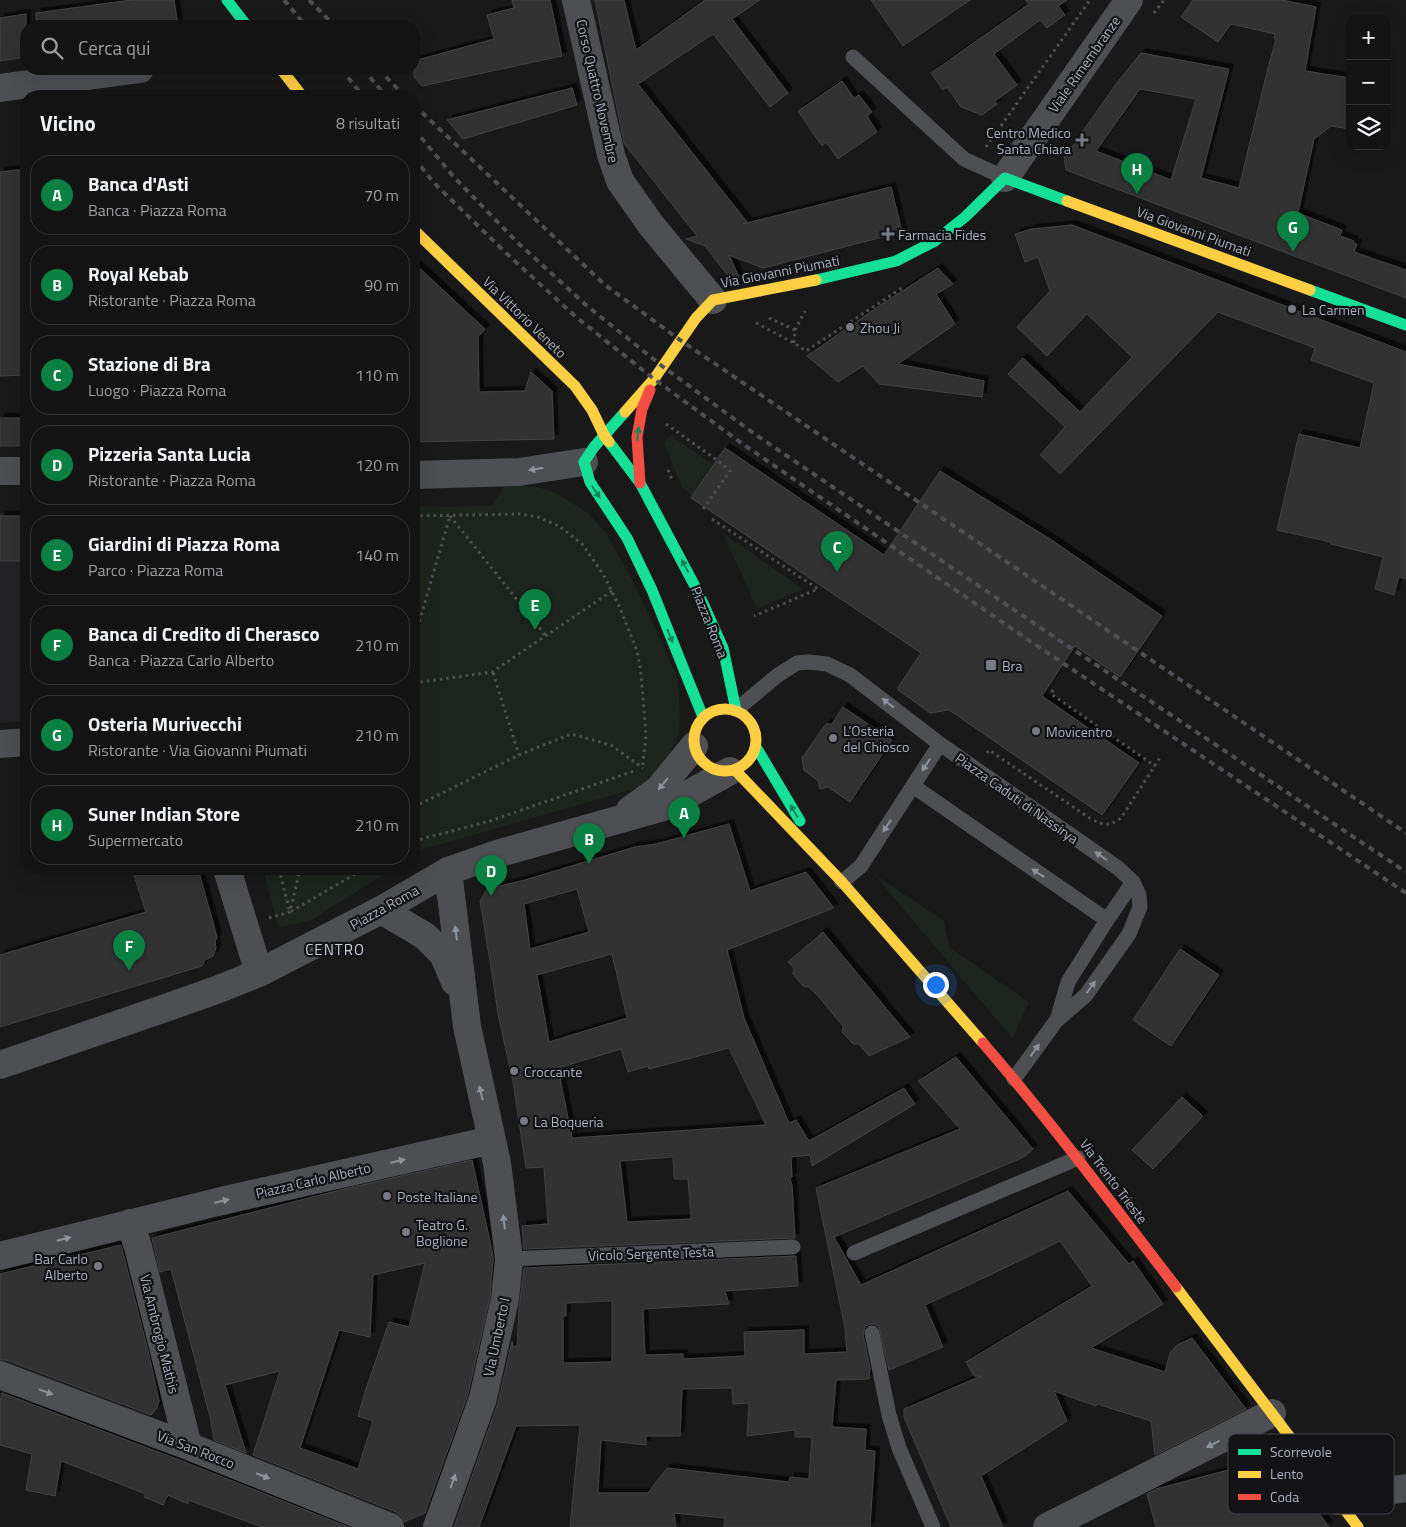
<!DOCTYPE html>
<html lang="it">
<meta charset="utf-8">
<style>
body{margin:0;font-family:"Titillium Web",sans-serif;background:#1c1c1d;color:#f1f3f6}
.controls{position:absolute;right:15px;top:15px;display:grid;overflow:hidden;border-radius:10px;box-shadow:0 5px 20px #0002}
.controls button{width:45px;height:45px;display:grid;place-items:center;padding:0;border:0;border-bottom:1px solid #323234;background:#131314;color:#f1f3f6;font:25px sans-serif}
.you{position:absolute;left:935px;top:984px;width:18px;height:18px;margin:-12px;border:4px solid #fff;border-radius:50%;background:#1a73e8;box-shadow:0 0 0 8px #1a73e833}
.badge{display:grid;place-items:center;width:32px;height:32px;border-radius:50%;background:#0b8043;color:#fff;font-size:16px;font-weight:700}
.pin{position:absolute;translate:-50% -41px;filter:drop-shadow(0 1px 2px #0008)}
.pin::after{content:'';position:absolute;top:26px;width:18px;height:15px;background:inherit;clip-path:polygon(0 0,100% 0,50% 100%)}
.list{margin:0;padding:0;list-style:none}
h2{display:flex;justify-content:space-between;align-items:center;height:65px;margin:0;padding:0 20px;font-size:21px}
h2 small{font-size:16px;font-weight:400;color:#9d9ea0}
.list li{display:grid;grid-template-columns:32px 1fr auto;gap:15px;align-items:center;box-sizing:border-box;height:80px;margin:0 10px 10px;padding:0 10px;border:1px solid #323234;border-radius:20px}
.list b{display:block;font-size:19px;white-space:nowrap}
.list p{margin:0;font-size:16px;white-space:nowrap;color:#9d9ea0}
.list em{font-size:16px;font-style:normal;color:#9d9ea0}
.icon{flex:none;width:28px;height:28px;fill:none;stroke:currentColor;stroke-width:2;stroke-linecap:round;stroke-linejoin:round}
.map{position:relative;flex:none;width:1406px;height:1527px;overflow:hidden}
.search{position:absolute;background:#131314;box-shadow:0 5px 20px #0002;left:20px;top:20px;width:400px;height:55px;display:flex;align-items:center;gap:12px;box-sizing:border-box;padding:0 18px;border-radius:20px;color:#9d9ea0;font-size:19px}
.panel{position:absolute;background:#131314;box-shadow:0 5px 20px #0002;left:20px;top:90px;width:400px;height:785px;border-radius:20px}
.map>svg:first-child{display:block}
</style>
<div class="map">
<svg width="1406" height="1527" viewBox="0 0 1406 1527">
<defs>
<filter id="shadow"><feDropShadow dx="4.5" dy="-4.5" stdDeviation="0" flood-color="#0009"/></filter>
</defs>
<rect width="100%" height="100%" fill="#19191a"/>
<path fill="#232326" d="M0 513H26V721L0 723Z"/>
<path fill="#1c241d" d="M670 435 714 465 692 496 682 487 664 443Z
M504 486H533L555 492 588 513 606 533 634 583 678 678 680 719 679 732 668 759 660 773 638 788 424 849 414 855V507L492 506Z
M723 533 803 589 757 609Z
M263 869H392L310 921 278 927Z
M874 874 944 921 949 947 1029 1002 1012 1038Z"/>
<path fill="#313132" stroke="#424346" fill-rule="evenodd" filter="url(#shadow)" d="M132 0H174L178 26H37L36 13Z
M512 0H550L562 56 422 86 414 77V61L494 39 487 15 514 8Z
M595 0H624L636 50 705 0H760L732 19 788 93 770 107 713 34 638 84 747 222 743 224 891 187 902 232 763 268 729 255 739 277 732 281 705 246 686 239 697 236 624 143Z
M871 0H970L903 46Z
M1025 0H1067L1058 6 1065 15 1047 28 1040 20 994 54 1017 85 995 101 997 104 982 115 961 107 947 87 943 90 931 73 1029 4Z
M1193 0H1282L1316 7 1305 71 1350 78V129L1331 126 1314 139 1298 213 1342 230 1340 236 1354 241 1353 243 1357 244 1354 252 1406 270V298L1066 170 1064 158 1116 84 1141 53 1229 69 1201 178 1239 188 1266 76H1267L1266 75 1268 68 1276 39 1274 38 1275 34 1231 24 1218 42 1181 17ZM1140 89 1196 99 1171 180 1096 151Z
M26 14V57L0 61V18Z
M842 81 854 98 859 95 872 112 867 116 877 132 838 159 826 142 822 146 798 111Z
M572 88 577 105 463 139 447 120Z
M26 169V375L0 376V172Z
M1072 225 1406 352V579L1399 577 1394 595 1375 589 1383 557 1331 544V542L1277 530 1299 434 1360 448 1374 383 1311 360 1315 348 1218 312 1060 474 1040 455 1065 427 1008 374 1023 358 1080 412 1132 357 1087 314 1047 356 1017 327 1050 291 1038 257 1025 262 1015 234 1032 229Z
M414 263 485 329 478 337 479 392 525 391 531 372 552 391 554 439 414 442Z
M938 268 953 284 936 294 955 324 898 364 984 381 982 397 879 384 863 366 838 382 807 356 882 304Z
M0 418H26V446H0Z
M725 448 884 555 940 471 1050 539 1162 616 1120 677 1075 646 1042 696 1139 763 1102 815 949 710 930 713 897 689 921 653 691 498Z
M0 516H26V561H0Z
M843 707 892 740 850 802 828 787 820 789 818 781 804 770 802 758 826 724H832Z
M729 824 750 891 806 872 834 908 727 950 744 1018 789 1123 796 1120 809 1141 904 1088 915 1104 812 1166 810 1155 791 1157 792 1177 790 1179 792 1185 795 1238 524 1249 522 1226 548 1224 544 1167 526 1168 513 1082 498 1014 494 986 480 901 487 889 525 880 635 847 656 844ZM577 889 589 932 530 949 524 904ZM612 954 627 1018 549 1042 537 975ZM729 1048 766 1125 572 1138 558 1068 621 1049 628 1072 648 1066 649 1069ZM673 1157 674 1179H688L691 1219 627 1222 620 1161Z
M132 869H198L217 937 215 942 216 948 213 956 205 960 202 966 0 1027V955L146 912Z
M823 932 910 1037 869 1056 859 1044H853L842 1032 843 1026 818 996 809 987 803 986 793 974 794 968 788 962Z
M1180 949 1219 975 1171 1046 1133 1020Z
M956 1057 1033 1149 1024 1157 834 1237 861 1285 1068 1191 1129 1264 1133 1261 1163 1304 1091 1348 1165 1372 1170 1353 1177 1345 1192 1338 1246 1409 1155 1455 1151 1421 1097 1404 1096 1406 1054 1391 1067 1421 981 1476 1003 1527H951L904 1417V1409L981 1376H974L966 1362 1092 1286 1060 1241 990 1275 925 1305 943 1347 889 1370 879 1327 875 1324H871L865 1326 863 1334 870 1368 869 1379 836 1380 832 1427 866 1429 865 1450 875 1451 870 1527H724L725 1518 674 1513 676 1527H570L580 1425 516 1426 479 1527H454L498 1403 512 1341 513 1347 517 1346 519 1309 524 1268 796 1256 798 1286 725 1291 729 1304 643 1309 645 1355 683 1354V1359L745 1356 744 1332 804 1330V1354L847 1352 845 1328 816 1188 960 1129 918 1081ZM612 1301V1362L563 1363V1316H566V1303ZM732 1388 733 1404 749 1403 747 1436 795 1430V1437H812L809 1479 790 1477 789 1482 667 1468 648 1493H598L601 1440 646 1445V1436H680L682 1389Z
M1182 1097 1203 1116 1153 1169 1132 1150Z
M472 1160 492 1251 493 1259 490 1297 468 1394 425 1513 404 1522 402 1517 396 1512 253 1455 280 1371 225 1385 246 1453 214 1440 210 1417 171 1269 160 1272 152 1238 344 1189ZM425 1263 409 1327 389 1322 365 1392 358 1416 373 1421 358 1469 300 1448 339 1330 370 1337 373 1275Z
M121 1245 149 1355 159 1401 157 1408 151 1415 6 1360H0V1274Z
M2 1393 182 1461 348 1527H262L188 1500V1504L168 1495 163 1505 144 1497 146 1494 61 1461 55 1496 26 1490 32 1454 0 1445V1402Z
M1278 1457 1329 1527H1156L1147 1494 1156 1489Z"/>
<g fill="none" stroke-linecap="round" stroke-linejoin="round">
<path stroke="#4f5054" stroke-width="3" stroke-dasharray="2.5 4" stroke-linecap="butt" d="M1154 13 1164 0
M986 147 1090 0
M769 318 795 330 794 343
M756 323 794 343 806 351 902 288
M795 330 805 311
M666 424 717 460 730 471 701 512
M668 470 672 480
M414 516 520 514 538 517 559 526 582 544 603 574 620 608 637 651 641 673 646 735 643 765
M450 516 546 636
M712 519 818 589 754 616
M414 640 450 516
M493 673 519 755
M414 683 492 672 612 591
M1053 690 1051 694 1155 766
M987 753 989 750 1091 819C1104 825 1108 827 1121 818L1161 756
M414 807 519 755 571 734 611 745 643 768
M414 841 490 821 637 770
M279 869 290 912 364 869
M269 918 290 912 300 869"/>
<path stroke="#4d4f53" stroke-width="15" d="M853 57 964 159 1005 178
M736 710 778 675 797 663 808 662 827 664 850 675 940 744 1118 868 1133 882 1139 895 1140 907 1129 934 1086 995 1056 1021 1014 1079
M913 786 1107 920
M842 882 861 866 940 744
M1057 1020 1068 982 1107 920 1133 882
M854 1253 1078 1158
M509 1259 793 1247
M872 1333 889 1415 899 1448 933 1527"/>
<path stroke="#4d4f53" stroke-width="28" d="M576 0 611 155 620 181 651 225 713 300
M0 88 140 69
M1005 178 1129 0
M0 471H26
M414 475 519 472 584 462
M0 744 26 742
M630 810 658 790 694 746
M227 869 259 973
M381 910 425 936 443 954 455 982
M0 1065 174 1005 219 989 259 973 381 910 448 871 500 853 667 806 730 771
M130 1223 138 1247 188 1446
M0 1256 217 1202 492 1140
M0 1375 188 1446 390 1527
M1338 1501 1364 1494 1406 1488
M437 1527 483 1398 505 1299 509 1259 497 1163 467 1026 448 871
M1047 1527 1272 1413"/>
<path stroke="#16e098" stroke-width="11" d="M227 0 247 26
M816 280 896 261 935 241 965 217 1005 178 1067 201
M1310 290 1406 325
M625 412 594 447 584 462 590 482 627 538 652 590 703 717
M609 442 640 483 697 590 723 648 736 710
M756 747 800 821"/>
<path stroke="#ffcf43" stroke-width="11" d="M281 69 302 96
M1067 201 1310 290
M414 230 575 386 592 410 604 435 609 442
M625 412 654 379 696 318 713 300 816 280
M694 740a31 31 0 1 1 62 0a31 31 0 1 1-62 0Z
M735 770 842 882 983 1043
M1176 1287 1358 1527"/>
<path stroke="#f24e42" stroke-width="11" d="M640 483 637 437 642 409 650 390
M983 1043C1051 1122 1113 1205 1176 1287"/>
<path stroke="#4d4f52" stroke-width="4" stroke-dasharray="6 5" stroke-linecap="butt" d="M284 0 306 26
M309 0 335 26
M341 69 363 96
M363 69 386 96
M378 69 405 96
M414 105 605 285 680 340 1406 833
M414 129 453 176 517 242 586 305 662 366 756 435 1032 622 1406 872
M414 158 434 183 506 253 576 317 654 379 747 447 1021 635 1406 893"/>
</g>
<defs><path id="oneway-solid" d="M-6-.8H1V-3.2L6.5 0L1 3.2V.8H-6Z" transform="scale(1.25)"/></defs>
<g fill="#15845e">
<use href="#oneway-solid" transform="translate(638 434) rotate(-84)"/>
<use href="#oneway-solid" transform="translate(596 492) rotate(56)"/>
<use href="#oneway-solid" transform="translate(685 566) rotate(-118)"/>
<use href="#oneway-solid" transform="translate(670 636) rotate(68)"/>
<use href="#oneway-solid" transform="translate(794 811) rotate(-121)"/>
</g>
<g fill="#8d939c">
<use href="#oneway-solid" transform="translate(536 469) rotate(171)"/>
<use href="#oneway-solid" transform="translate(888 703) rotate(-142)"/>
<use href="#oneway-solid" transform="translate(926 765) rotate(123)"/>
<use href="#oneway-solid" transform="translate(663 784) rotate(129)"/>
<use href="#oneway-solid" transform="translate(887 826) rotate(123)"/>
<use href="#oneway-solid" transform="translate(1101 856) rotate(-145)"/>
<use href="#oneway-solid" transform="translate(1038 873) rotate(-146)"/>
<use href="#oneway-solid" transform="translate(456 933) rotate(-97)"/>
<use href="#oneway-solid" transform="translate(1091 987) rotate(-54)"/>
<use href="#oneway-solid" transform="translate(1035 1050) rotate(-54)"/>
<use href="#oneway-solid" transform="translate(481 1093) rotate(-103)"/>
<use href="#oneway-solid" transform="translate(398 1161) rotate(-13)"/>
<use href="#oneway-solid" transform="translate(222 1201) rotate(-13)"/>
<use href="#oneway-solid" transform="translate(504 1222) rotate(-97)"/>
<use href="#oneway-solid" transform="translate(64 1239) rotate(-14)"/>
<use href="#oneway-solid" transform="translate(46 1392) rotate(20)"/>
<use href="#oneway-solid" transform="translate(1213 1444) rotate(153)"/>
<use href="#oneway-solid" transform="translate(263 1476) rotate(22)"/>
<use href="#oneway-solid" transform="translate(453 1481) rotate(-70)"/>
</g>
<g fill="#777b83" stroke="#131316" stroke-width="2">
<path d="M1079.5 132.5h5v5h5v5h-5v5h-5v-5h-5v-5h5z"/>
<path d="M885.5 226.5h5v5h5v5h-5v5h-5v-5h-5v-5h5z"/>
<circle cx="1292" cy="309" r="5"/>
<circle cx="850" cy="327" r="5"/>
<rect x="985" y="659" width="12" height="12" rx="2.5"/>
<circle cx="1036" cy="731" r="5"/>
<circle cx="833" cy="738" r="5"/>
<circle cx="514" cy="1071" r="5"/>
<circle cx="524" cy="1121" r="5"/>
<circle cx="387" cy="1196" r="5"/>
<circle cx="406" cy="1232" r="5"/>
<circle cx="98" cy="1266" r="5"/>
</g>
<g text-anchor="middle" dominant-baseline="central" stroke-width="4.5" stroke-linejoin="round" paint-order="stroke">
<g font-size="14" fill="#a9b0bc" stroke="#131316">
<text transform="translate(1084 64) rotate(-55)">Viale Rimembranze</text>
<text transform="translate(598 91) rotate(77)">Corso Quattro Novembre</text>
<text transform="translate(1194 231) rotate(20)">Via Giovanni Piumati</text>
<text transform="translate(780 271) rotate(-11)">Via Giovanni Piumati</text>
<text transform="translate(525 317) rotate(44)">Via Vittorio Veneto</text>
<text transform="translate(710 622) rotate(68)">Piazza Roma</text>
<text transform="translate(1017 798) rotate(35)">Piazza Caduti di Nassirya</text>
<text transform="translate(384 907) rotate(-29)">Piazza Roma</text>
<text transform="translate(313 1180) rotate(-13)">Piazza Carlo Alberto</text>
<text transform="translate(1114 1181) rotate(53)">Via Trento Trieste</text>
<text transform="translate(651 1253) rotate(-2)">Vicolo Sergente Testa</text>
<text transform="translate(160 1334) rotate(76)">Via Ambrogio Mathis</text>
<text transform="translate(496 1337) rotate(-78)">Via Umberto I</text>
<text transform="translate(196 1449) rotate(21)">Via San Rocco</text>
</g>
<g font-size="14" fill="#a9b0bc" stroke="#131316" text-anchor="start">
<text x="1071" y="132" text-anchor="end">Centro Medico<tspan x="1071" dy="16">Santa Chiara</tspan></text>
<text x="898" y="234">Farmacia Fides</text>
<text x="1302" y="309">La Carmen</text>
<text x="860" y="327">Zhou Ji</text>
<text x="1002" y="665">Bra</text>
<text x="843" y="730">L'Osteria<tspan x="843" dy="16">del Chiosco</tspan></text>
<text x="1046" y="731">Movicentro</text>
<text x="524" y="1071">Croccante</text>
<text x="534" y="1121">La Boqueria</text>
<text x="397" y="1196">Poste Italiane</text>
<text x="416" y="1224">Teatro G.<tspan x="416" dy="16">Boglione</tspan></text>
<text x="88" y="1258" text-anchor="end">Bar Carlo<tspan x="88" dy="16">Alberto</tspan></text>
</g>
<g font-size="15" letter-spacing="1" fill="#cbcfd7" stroke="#131316">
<text x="335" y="949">CENTRO</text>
</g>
</g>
<rect x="1228" y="1434" width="166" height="80" rx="8" fill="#131316" stroke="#404248" stroke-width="1"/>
<rect x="1238" y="1449" width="23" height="6" fill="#16e098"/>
<rect x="1238" y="1471" width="23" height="7" fill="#ffcf43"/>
<rect x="1238" y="1494" width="23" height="6" fill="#f24e42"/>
<g font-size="14" fill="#a9b0bc">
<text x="1270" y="1457">Scorrevole</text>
<text x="1270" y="1479">Lento</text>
<text x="1270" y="1502">Coda</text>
</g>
</svg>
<div class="controls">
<button>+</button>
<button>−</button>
<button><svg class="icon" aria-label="layers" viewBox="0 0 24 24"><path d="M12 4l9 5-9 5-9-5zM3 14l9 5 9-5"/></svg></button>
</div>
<div class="you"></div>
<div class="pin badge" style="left:684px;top:838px">A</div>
<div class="pin badge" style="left:589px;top:864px">B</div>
<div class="pin badge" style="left:837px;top:572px">C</div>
<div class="pin badge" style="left:491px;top:896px">D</div>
<div class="pin badge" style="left:535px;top:630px">E</div>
<div class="pin badge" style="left:129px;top:971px">F</div>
<div class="pin badge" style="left:1293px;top:252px">G</div>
<div class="pin badge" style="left:1137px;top:194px">H</div>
<div class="search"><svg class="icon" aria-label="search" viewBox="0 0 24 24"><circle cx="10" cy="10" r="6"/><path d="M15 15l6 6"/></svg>Cerca qui</div>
<section class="panel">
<h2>Vicino<small>8 risultati</small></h2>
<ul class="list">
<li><span class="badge">A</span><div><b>Banca d'Asti</b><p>Banca · Piazza Roma</p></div><em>70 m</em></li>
<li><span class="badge">B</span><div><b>Royal Kebab</b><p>Ristorante · Piazza Roma</p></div><em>90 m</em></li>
<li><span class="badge">C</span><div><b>Stazione di Bra</b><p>Luogo · Piazza Roma</p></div><em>110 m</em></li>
<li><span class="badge">D</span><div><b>Pizzeria Santa Lucia</b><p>Ristorante · Piazza Roma</p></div><em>120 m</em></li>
<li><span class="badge">E</span><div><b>Giardini di Piazza Roma</b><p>Parco · Piazza Roma</p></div><em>140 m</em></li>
<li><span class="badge">F</span><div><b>Banca di Credito di Cherasco</b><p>Banca · Piazza Carlo Alberto</p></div><em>210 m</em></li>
<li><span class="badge">G</span><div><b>Osteria Murivecchi</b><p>Ristorante · Via Giovanni Piumati</p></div><em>210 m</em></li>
<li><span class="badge">H</span><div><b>Suner Indian Store</b><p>Supermercato</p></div><em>210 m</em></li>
</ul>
</section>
</div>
